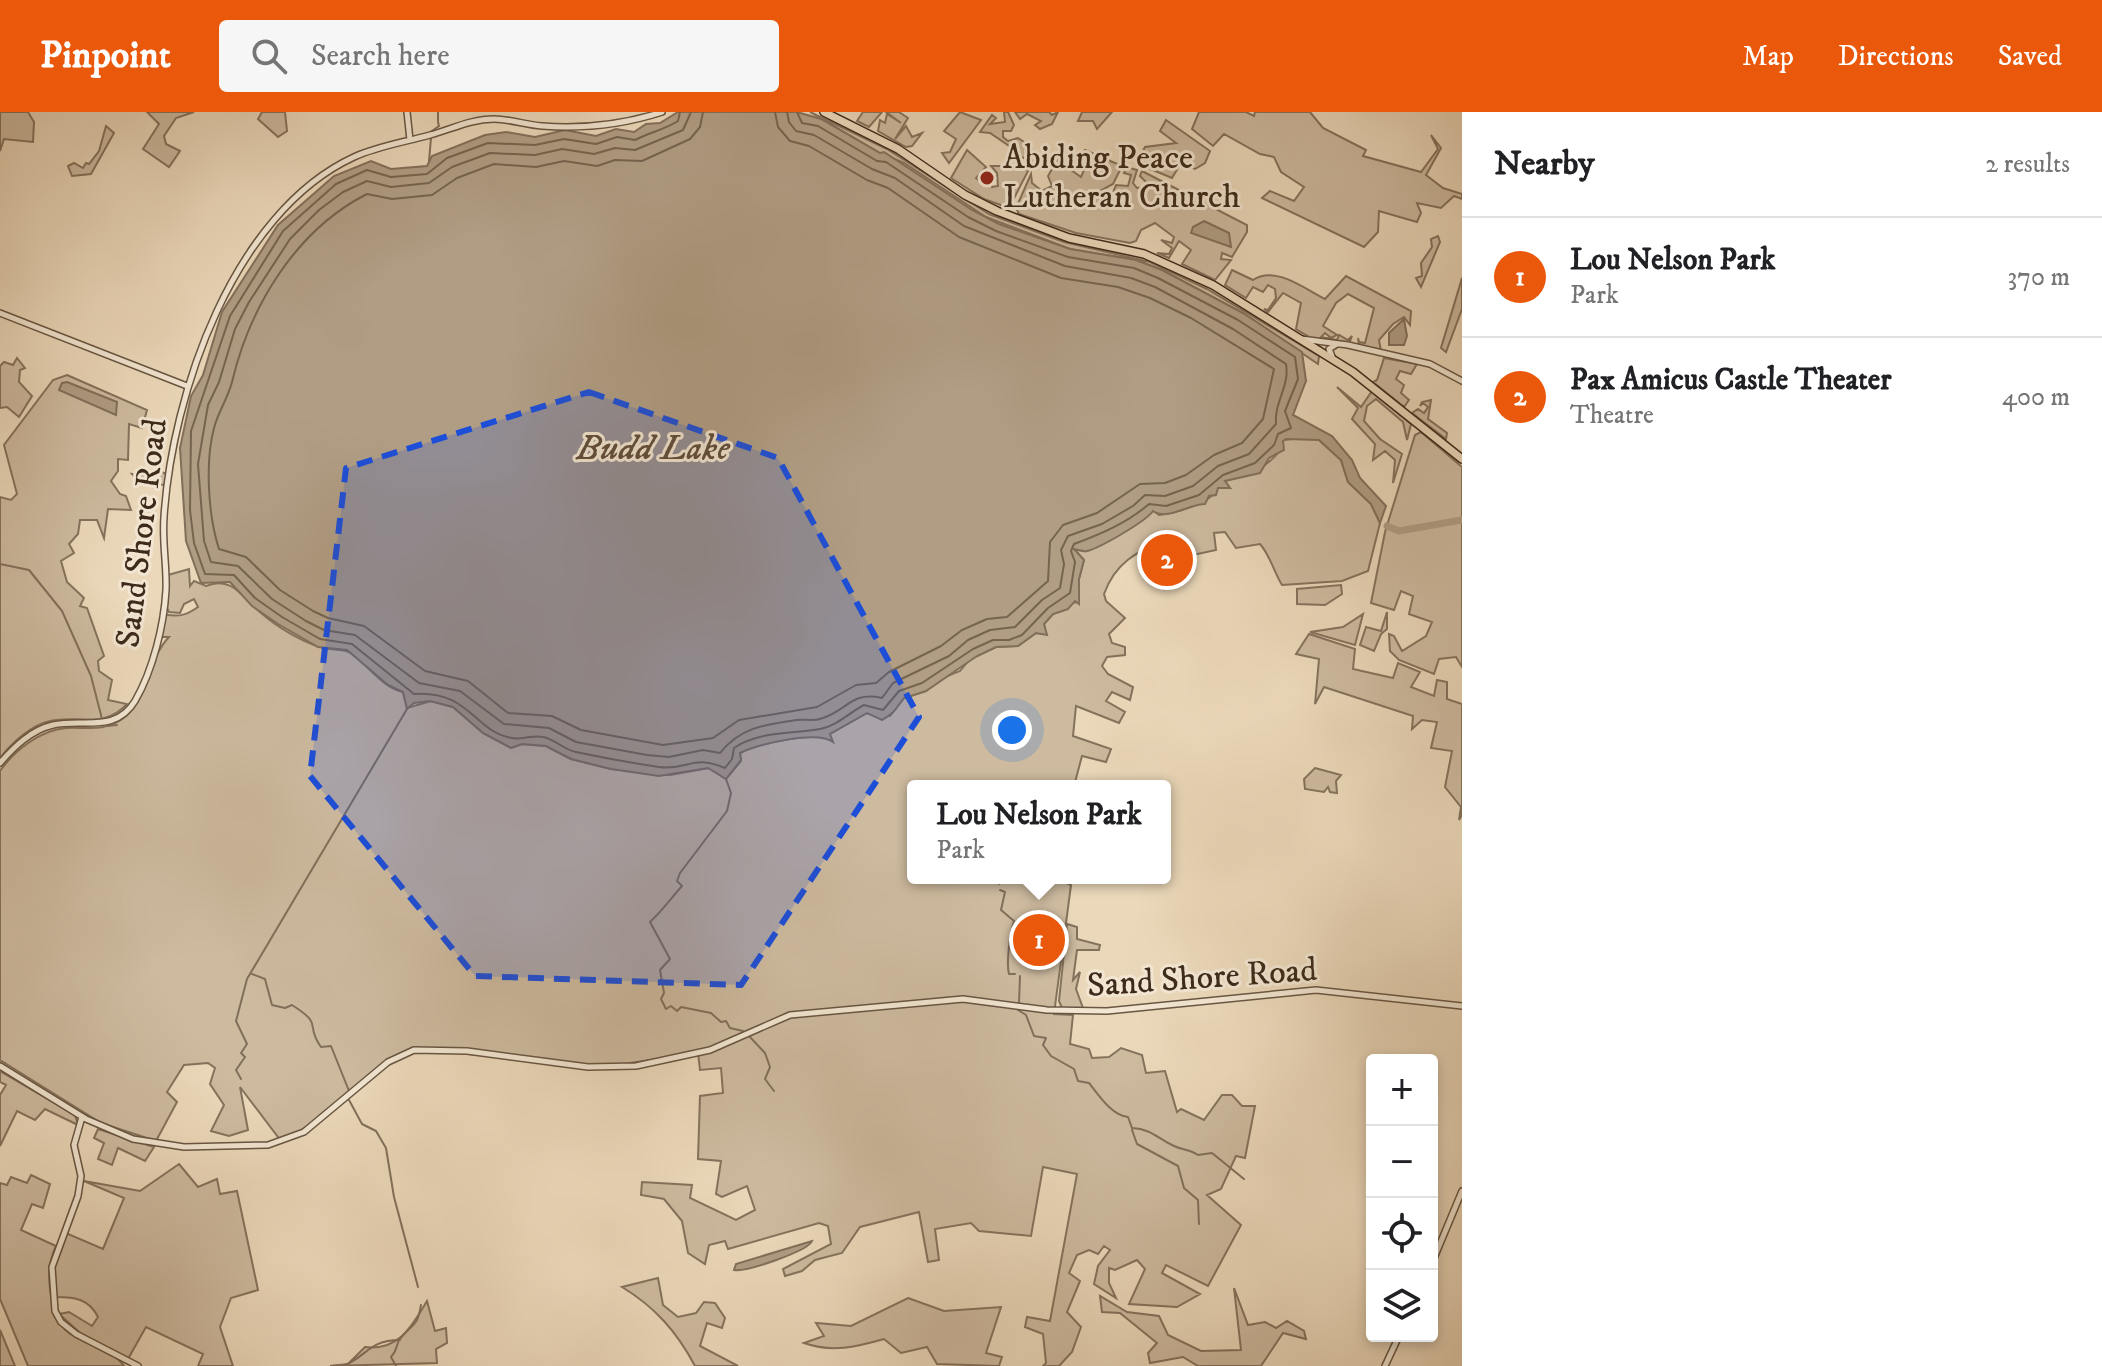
<!DOCTYPE html>
<meta charset="utf-8">
<style>
body{margin:0;font-family:"IM FELL DW Pica",serif;background:#f6f6f6;color:#202124}
.controls{position:absolute;right:24px;bottom:24px;display:grid;overflow:hidden;border-radius:8px;box-shadow:0 4px 12px #0003}
.controls button{width:72px;height:72px;display:grid;place-items:center;padding:0;border:0;border-bottom:2px solid #e0e0e0;background:#fff;color:#202124;font:40px sans-serif}
.you{position:absolute;left:1012px;top:618px;width:28px;height:28px;margin:-20px;border:6px solid #fff;border-radius:50%;background:#1a73e8;box-shadow:0 0 0 12px #1a73e833}
.badge{display:grid;place-items:center;width:52px;height:52px;border-radius:50%;background:#ea580c;color:#fff;font-size:26px;font-weight:700}
.pin{position:absolute;translate:-50% -50%;border:4px solid #fff;box-shadow:0 2px 8px #0006}
.popup{position:absolute;left:907px;top:668px;width:264px;height:104px;box-sizing:border-box;display:grid;place-content:center;border-radius:8px;background:#fff;filter:drop-shadow(0 2px 6px #0005);font-size:26px;white-space:nowrap;color:#757577}
.popup b{font-size:30px;color:#202124}
.popup::after{content:'';position:absolute;left:50%;top:100%;margin-left:-16px;border:16px solid transparent;border-top-color:#fff}
.list{margin:0;padding:0;list-style:none}
h2{display:flex;justify-content:space-between;align-items:center;height:104px;margin:0;padding:0 32px;font-size:34px}
h2 small{font-size:26px;font-weight:400;color:#757577}
.list li{display:grid;grid-template-columns:52px 1fr auto;gap:24px;align-items:center;box-sizing:border-box;height:120px;padding:0 32px;border-top:2px solid #e0e0e0}
.list b{display:block;font-size:30px;white-space:nowrap}
.list p{margin:0;font-size:26px;white-space:nowrap;color:#757577}
.list em{font-size:26px;font-style:normal;color:#757577}
.icon{flex:none;width:44px;height:44px;fill:none;stroke:currentColor;stroke-width:2;stroke-linecap:round;stroke-linejoin:round}
.map{position:relative;flex:none;width:1462px;height:1254px;overflow:hidden}
header{display:flex;align-items:center;gap:48px;box-sizing:border-box;height:112px;padding:0 40px;background:#ea580c;color:#fff}
header strong{font-size:38px}
nav{display:flex;gap:44px;margin-inline-start:auto;font-size:28px}
.search{width:560px;height:72px;background:#f6f6f6;display:flex;align-items:center;gap:20px;box-sizing:border-box;padding:0 28px;border-radius:8px;color:#757577;font-size:30px}
main{display:flex}
aside{flex:1;background:#fff}
.map>svg:first-child{display:block}
</style>
<header>
<strong>Pinpoint</strong>
<div class="search"><svg class="icon" aria-label="search" viewBox="0 0 24 24"><circle cx="10" cy="10" r="6"/><path d="M15 15l6 6"/></svg>Search here</div>
<nav><a>Map</a><a>Directions</a><a>Saved</a></nav>
</header>
<main>
<div class="map">
<svg width="1462" height="1254" viewBox="0 0 1462 1254">
<rect width="100%" height="100%" fill="#ebd8ba"/>
<filter id="stains"><feTurbulence type="fractalNoise" baseFrequency=".0025" numOctaves="4"/><feColorMatrix values="0 0 0 0 .2 0 0 0 0 .09 0 0 0 0 .02 0 0 0 .5 -.17"/></filter>
<radialGradient id="worn" r=".72"><stop offset=".6" stop-color="#630" stop-opacity="0"/><stop offset="1" stop-color="#630" stop-opacity=".3"/></radialGradient>
<path fill="#cdba9f" stroke="#85725c" stroke-width="2" d="M0 0H28L34 10 33 30 4 27 0 39Z
M147 0H194L176 6 164 24 166 32 180 39 169 55 143 37 159 12Z
M262 0H285L287 19 278 25 258 7Z
M810 0 887 37 989 102 1064 130 1150 150 1207 177 1319 244 1318 252 1243 201 1162 158 1136 148 1070 137 986 105 904 51 880 41Z
M863 0H882L869 15 857 9Z
M886 0H899L908 6 895 27 906 14 912 25 922 21 912 34 906 35 878 19 880 8 885 11 887 2 901 11Z
M960 0 981 8 949 51 942 41 950 40 956 27 944 19Z
M1004 0H1008L1014 13 1011 19H1003V25L1008 29 1018 26 1030 34 1035 44 1032 50 1013 41 1015 38 990 21 980 20 992 3 996 6 990 12 1005 10Z
M1015 0H1049L1052 3 1058 0 1052 12 1040 17 1035 13 1041 9 1027 2 1020 7Z
M1082 0H1112L1097 17 1093 9H1078Z
M1199 0H1246L1254 4 1255 0H1310L1323 16 1366 38 1363 44 1421 60 1438 37 1431 23 1441 36 1426 63 1443 76 1462 82V87L1454 84 1441 96 1417 91 1421 101 1417 110 1379 99 1378 120 1364 135 1262 86 1270 79 1294 89 1304 75 1281 60 1274 45 1260 42 1224 22 1213 34 1192 17Z
M1166 8 1210 39 1205 51 1195 57 1181 51 1172 66 1143 54 1140 45 1145 35 1176 31 1160 19Z
M106 14 114 21 91 62 72 64 68 54 74 51 83 56 86 51 89 52 99 39Z
M967 38 986 55 976 66 985 73 991 69 992 75 998 74 997 61 991 54H1018L1028 59 1009 96 984 87 951 66Z
M1085 38 1122 54 1113 72 1098 80 1112 83 1116 73 1128 74 1131 63 1124 61 1126 55 1137 58 1133 71 1137 76 1144 75 1146 70 1140 64 1142 59 1247 113V120L1232 145 1222 141 1221 147 1231 148 1215 168 1182 152 1191 138 1179 129 1169 146 1157 141 1169 142 1172 136 1161 128 1172 131 1174 125 1155 111 1141 118 1136 129 1130 131 1076 121 1019 102 1016 96 1031 62 1032 71 1042 79 1052 74 1048 64 1057 48 1081 65 1088 49 1081 45Z
M1438 124 1440 130 1421 175 1416 166 1422 164 1421 151 1432 135 1431 127Z
M1232 158 1253 168C1275 153 1305 177 1325 187L1346 164 1411 199 1410 213 1404 205 1393 212 1379 228 1381 239 1359 233 1358 226 1359 230 1365 231 1374 196 1348 182 1336 191 1323 214 1337 223 1331 226 1325 221 1321 225 1337 228 1339 223 1348 228 1352 224 1350 229 1347 230 1311 226 1296 217 1301 191 1283 181 1268 200 1264 197 1268 198 1276 186 1275 177 1268 173 1263 180 1253 175 1246 186 1225 173Z
M1462 166V197L1446 240 1441 236Z
M17 246 25 256 20 258 19 270 32 284 19 305 7 295 0 296V254L4 250 13 253Z
M1384 246 1417 252 1411 262 1400 259 1396 267 1404 273 1401 281 1409 288 1404 295 1373 270 1377 268Z
M67 263 147 298 142 316 129 312 128 348 118 347V359L111 369 120 382 126 384 131 398 108 397 104 426 97 408H80L78 422 69 432 74 441 61 449 67 470 84 486 80 494 87 496 104 544 98 549 99 559 112 568 108 588 127 592C103 618 79 602 50 609 31 613 12 631 0 646V385L11 388 17 382 4 333 53 268Z
M1337 275 1361 295 1372 279 1411 312 1407 328 1403 310 1376 287 1367 294 1364 309 1380 327 1402 342 1393 371 1395 348 1385 339 1373 348 1375 332 1352 307 1358 296Z
M1431 288 1428 307 1447 321 1446 327 1412 301 1418 297 1424 301 1428 295 1423 291 1420 294 1422 290Z
M1421 320 1462 355V555L1456 545 1439 547 1434 562 1399 548 1390 539 1389 522 1394 524 1402 539 1426 524 1432 510 1409 502 1413 484 1401 479 1394 498 1371 491 1385 420 1415 323Z
M1310 325 1319 328 1341 348 1348 370 1371 392 1380 411 1368 459 1342 469 1282 473C1274 460 1270 443 1260 432L1236 436 1225 420 1214 421 1216 438 1184 445 1166 428C1137 439 1115 451 1104 482L1106 489 1125 506 1109 522 1112 531 1125 535V543L1107 545 1102 554 1108 562 1133 575 1130 588 1112 580 1106 589 1125 600 1119 611 1076 594 1073 624 1111 637 1106 650 1082 644 1074 674H913V766H1055L1071 773 1054 902 1073 903 1070 932 1089 937 1092 946 1109 945 1121 936 1142 943 1146 961 1165 959 1177 1000 1181 997 1204 1008 1222 983H1232L1242 994H1255L1245 1046 1236 1044 1221 1077 1207 1083 1241 1113 1208 1174 1166 1153 1162 1161 1200 1182 1177 1195 1129 1192 1145 1157 1137 1148 1115 1158 1109 1156V1171L1116 1186 1094 1172 1098 1154 1110 1138 1104 1134 1098 1142 1089 1138 1077 1143 1069 1161 1080 1169 1067 1200 1081 1215 1072 1240 1059 1254H1043L1046 1251 1043 1222 1025 1215 1027 1205 1050 1209 1077 1062 1043 1055 1031 1124 979 1119 971 1111 935 1117 939 1148 928 1150 919 1100 860 1115 842 1141 815 1148 802 1159 785 1164 783 1157 831 1132 828 1114 819 1111 728 1137 725 1129 709 1133 705 1152 688 1141 682 1109 664 1087 641 1083 642 1070 692 1073 690 1086 736 1108 755 1098 747 1074 722 1085 716 1082 721 1049 698 1047 700 984 723 981 721 956 700 958 698 941 603 955 415 937C365 960 331 1006 281 1029L240 975 248 1018 229 1024 211 1019 224 993 210 972 215 956 208 951 184 953 167 980 177 990 156 1029 101 1011 0 948V659C14 639 40 618 66 616 87 615 106 620 125 605 149 585 147 548 169 525H160L164 502C180 506 188 502 198 495L194 487 184 492 180 501 169 500 166 494 168 463 189 457 190 474 194 469 206 474C232 463 243 486 261 501 276 514 300 529 320 535 329 538 342 537 349 540 367 551 382 576 403 580L407 596 431 589 453 595 483 621 511 636 522 632 546 634 571 647 611 657 670 663 709 656 726 667 741 649 740 641C757 632 814 619 830 628V622L867 601 890 604 904 586 926 579 940 567 960 559 969 548 996 535 1018 534 1036 521 1046 522 1044 512 1053 502 1068 497 1070 491 1079 490V467L1084 448 1074 437C1078 437 1083 440 1087 439 1100 436 1147 407 1153 398L1159 403C1177 401 1215 389 1218 375L1230 376 1225 369C1245 364 1281 351 1283 328Z
M155 358 167 362 165 373 153 372V365L136 366 132 362 152 363Z
M1341 473 1342 482 1325 493 1297 492V477Z
M1387 500V517L1381 522 1374 539 1360 533 1366 515 1381 519Z
M1363 502 1355 533 1310 520 1343 515Z
M1309 522 1355 537 1353 557 1393 566 1398 551 1420 560 1411 575 1434 584 1437 568 1447 570V587L1462 592V703L1459 708 1461 695 1445 675 1452 639 1431 636 1437 610 1422 608 1412 617 1413 604 1324 575 1315 592 1319 547 1296 542Z
M1315 656 1341 663 1336 669 1337 681 1330 680 1328 675 1324 680 1305 677 1304 667Z
M1067 812 1077 815V827L1100 833 1099 838H1077L1073 868 1080 860 1076 877 1083 896H1062L1059 889Z
M0 959 75 1003 78 1013 45 997 35 1008 17 999 0 1034V983L6 973 0 970Z
M98 1017 154 1035 145 1049 118 1036 112 1053 98 1047 104 1031 94 1026Z
M179 1052 198 1075 217 1067 220 1082 237 1079 258 1178 231 1186 220 1215 233 1254H198L203 1242 146 1215 128 1247 87 1227 59 1202 69 1200 92 1214 98 1205C89 1187 75 1185 56 1185L54 1157 66 1121 103 1137 124 1086 84 1069 140 1079Z
M31 1063 50 1072 43 1096 32 1092 21 1118 56 1134C48 1152 48 1165 51 1184 56 1238 102 1224 124 1254H28L0 1187V1071L7 1073 11 1065 27 1071Z
M658 1166 663 1193 678 1205 696 1201 704 1190 715 1191 725 1206 722 1216 707 1211 700 1234 738 1254H695C677 1220 655 1195 622 1175Z
M1234 1176 1248 1213 1265 1210 1276 1216 1287 1209 1304 1219 1306 1227 1283 1221 1261 1254H1198L1183 1245 1150 1251 1148 1241 1157 1231 1120 1201 1102 1200 1100 1184 1127 1200 1159 1204 1168 1223 1201 1239 1241 1238Z
M908 1186 944 1199 1001 1195 986 1241 1002 1245 999 1254 937 1252 927 1235 901 1241 884 1227C856 1235 832 1241 804 1231L824 1224 816 1211 851 1214Z
M427 1189 435 1219 446 1216 447 1231 436 1237 437 1251 330 1254 348 1252 365 1235C399 1239 412 1214 427 1189Z
M0 1218 15 1254H0Z"/>
<path fill="#b09d84" stroke="#826f5a" stroke-width="2" d="M678 0H797L821 7 880 41 884 40 972 98 999 112 1070 137 1136 148 1162 158 1243 201 1302 240 1306 269 1293 303 1332 324 1352 348 1360 366 1386 394 1380 411 1371 392 1348 370 1341 348 1319 328 1286 327 1283 329 1284 338 1269 346 1260 361 1225 369 1230 376H1218L1216 383 1209 384 1205 392C1189 392 1167 409 1153 399 1146 409 1102 435 1087 439 1083 440 1079 438 1074 437L1084 448 1079 467V492L1075 489 1068 497 1053 502 1044 512 1047 523 1036 521 1018 534 996 535 977 544 926 579 904 586C896 596 895 601 882 608L867 601 830 622 833 630C817 618 758 632 740 641L741 648 726 667 708 656 659 664 611 657 571 647 546 634 522 632 511 636 483 621 453 595 430 589 414 591 407 597 403 580 388 573 347 538 318 535 278 512 252 494 230 470 201 471 186 429 180 336 191 284 203 263 222 200 278 113 334 64 371 49 391 57 427 54 432 44 485 23 506 20 535 25 565 18 596 24 616 17 634 20 646 12 660 11Z
M1204 109 1229 121 1231 135 1191 121 1193 115Z
M1404 207 1407 224 1404 233H1389V221Z
M67 270 117 290 116 303 59 278 62 271Z
M812 1129C808 1139 747 1160 734 1158L736 1152Z"/>
<g fill="none" stroke-linecap="round" stroke-linejoin="round">
<path stroke="#76644f" stroke-width="2" d="M680 0 678 9C664 18 650 20 635 28L617 25 596 32 564 27 535 33 488 31 447 46 427 62 391 65 367 58 336 72 283 119 230 204 191 319 190 398 194 431 205 462 234 463 255 486 282 505 320 527 352 532 414 582C470 578 474 620 512 626 521 628 532 623 543 625 555 627 564 638 576 640 604 646 632 651 659 655 688 659 692 642 725 656L732 647 734 636C758 619 793 622 820 617 837 614 850 600 864 593L883 598 899 579 922 571 973 537 993 528H1009L1022 523 1048 496 1070 481 1075 450 1071 439 1074 432C1101 422 1127 411 1149 392L1166 394 1199 383 1223 363 1255 351 1274 333 1278 322 1291 316 1285 299 1298 267 1295 245 1238 208 1158 166 1134 156 1068 145 996 119 968 105 886 50 877 49 818 14 802 11 797 0
M691 0 683 18 635 38 615 36 594 42 562 37 535 43 490 41 452 55 429 71 391 75 367 69 343 80 319 98 290 127 249 190 235 217 219 270 208 293 198 352 204 429 211 450 238 454 272 487 306 509 324 518 355 523 419 571 460 579 504 612 549 616 576 630 647 643 669 645 703 638 720 641C740 616 762 613 796 608 803 607 813 609 820 607 848 599 850 579 882 586L893 571 949 544 968 528 990 518 1015 515 1042 488 1060 476 1064 452 1061 438 1068 424 1102 412 1133 394 1145 383 1165 384 1193 374 1218 354 1249 342 1276 312C1274 290 1290 274 1286 252L1233 217 1155 175 1131 166 1065 154 964 114 895 66 872 57 814 23 796 19 789 10 787 0
M703 0 700 15 690 27 642 49 615 48 597 54 564 49 536 55 494 52 457 66 432 83 392 87 367 82C296 118 250 194 232 270 228 286 218 300 214 316 205 350 208 403 219 437L246 445 280 478 313 499 328 506 364 514 425 559 468 569 508 601 552 604 581 618 663 633 713 626 739 608 817 595 856 573 876 571 889 560 941 534 962 518 987 507 1007 505 1048 469 1050 430 1063 413 1097 401 1140 372 1165 371 1186 363 1214 343 1242 331 1263 307 1274 257 1191 206 1150 186 1118 175 1061 166 959 125 888 76 867 68 809 34 790 29 778 15 775 0"/>
<path stroke="#826f5a" stroke-width="2" d="M438 9V0
M432 19 439 14 438 10
M429 49 431 26
M0 452 29 458 62 499 91 564 102 607
M107 614 117 613
M726 667 731 681 727 699 680 761 677 769 682 774C671 786 664 797 650 810L670 847 660 858 664 881 661 887 666 897 671 894 677 899 681 895 711 901 721 910 726 909 730 916 743 919
M997 766 999 772
M1000 778 1005 780 1001 798 1014 809C1010 821 1006 851 1009 862H1015
M252 862 265 867 272 893 285 896 292 893C325 914 304 911 321 935L331 934 349 979
M1019 891 1020 864
M1018 898 1026 903 1034 924 1046 926 1043 933 1051 944 1074 957 1078 969 1089 971C1098 982 1111 1003 1128 1005L1132 1016C1152 1017 1158 1027 1174 1034 1182 1038 1189 1037 1198 1043L1212 1041 1244 1067
M750 925 765 941 770 955 765 967 774 979
M241 967 236 958 245 945 241 941 247 932 236 909 247 867 407 597
M349 988 362 1012 376 1019 386 1036 394 1085 418 1175
M1132 1018 1137 1032 1178 1054 1184 1076 1198 1088 1199 1112
M343 1254C367 1245 368 1228 400 1228
M396 1254 391 1245C398 1238 395 1234 400 1227 412 1211 417 1217 421 1193"/>
<path stroke="#b09d84" stroke-width="7" d="M1387 414 1399 419 1462 408"/>
<defs>
<path id="tertiary" d="M407 0 410 28
M0 201 187 274
M1301 227 1348 233 1430 252 1462 269
M1333 247 1329 237 1337 232
M0 651C14 635 31 618 53 613 83 606 115 622 135 589 153 558 164 513 166 478 167 454 162 430 164 405 172 282 233 101 354 45 378 34 405 30 430 23 452 17 471 7 494 7 510 7 526 13 542 14 583 17 622 13 662 0
M0 954 86 1007 133 1027 184 1035 268 1033 304 1020 388 950 414 938 467 939 588 955 636 954 710 938 790 903 963 887 1047 898 1107 899 1316 878 1462 894
M82 1005 74 1033 81 1064 78 1084 52 1155 55 1199 61 1210 76 1222 138 1254
M1432 1151 1462 1079
M1385 1254 1399 1224"/>
<path id="primary" d="M824 0 898 37 965 83 997 99 1069 126 1144 142 1213 173 1353 260 1462 347"/>
</defs>
<use href="#tertiary" stroke="#685642" stroke-width="8"/>
<use href="#primary" stroke="#3d2a1a" stroke-width="10"/>
<use href="#tertiary" stroke="#f2e6d2" stroke-width="5"/>
<use href="#primary" stroke="#ebd8ba" stroke-width="7"/>
</g>
<path fill="#1d4ed8" fill-opacity="0.2" stroke="#1d4ed8" stroke-width="6" stroke-dasharray="16 10" stroke-linejoin="round" d="M589 280 778 346 919 605 741 873 475 864 310 664 346 356Z"/>
<circle fill="#8f2418" stroke="#f2e6d2" stroke-width="3" cx="987" cy="66" r="8"/>
<g text-anchor="middle" dominant-baseline="central" stroke-width="6" stroke-linejoin="round" paint-order="stroke">
<g font-size="34" fill="#3d2a1a" stroke="#f2e6d2" text-anchor="start">
<text x="1003" y="46">Abiding Peace<tspan x="1003" dy="39">Lutheran Church</tspan></text>
</g>
<g font-size="34" fill="#3d2a1a" stroke="#f2e6d2">
<text transform="translate(142 421) rotate(-83)">Sand Shore Road</text>
<text transform="translate(1202 866) rotate(-4)">Sand Shore Road</text>
</g>
<g font-size="36" font-style="italic" fill="#604c3a" stroke="#f2e6d2">
<text x="653" y="336">Budd Lake</text>
</g>
</g>
<rect width="100%" height="100%" filter="url(#stains)"/>
<rect width="100%" height="100%" fill="url(#worn)"/>
</svg>
<div class="controls">
<button>+</button>
<button>−</button>
<button><svg class="icon" aria-label="locate" viewBox="0 0 24 24"><circle cx="12" cy="12" r="6"/><path d="M12 2v4M12 18v4M2 12h4M18 12h4"/></svg></button>
<button><svg class="icon" aria-label="layers" viewBox="0 0 24 24"><path d="M12 4l9 5-9 5-9-5zM3 14l9 5 9-5"/></svg></button>
</div>
<div class="you"></div>
<div class="pin badge" style="left:1039px;top:828px">1</div>
<div class="popup"><b>Lou Nelson Park</b>Park</div>
<div class="pin badge" style="left:1167px;top:448px">2</div>
</div>
<aside>
<h2>Nearby<small>2 results</small></h2>
<ul class="list">
<li><span class="badge">1</span><div><b>Lou Nelson Park</b><p>Park</p></div><em>370 m</em></li>
<li><span class="badge">2</span><div><b>Pax Amicus Castle Theater</b><p>Theatre</p></div><em>400 m</em></li>
</ul>
</aside>
</main>
